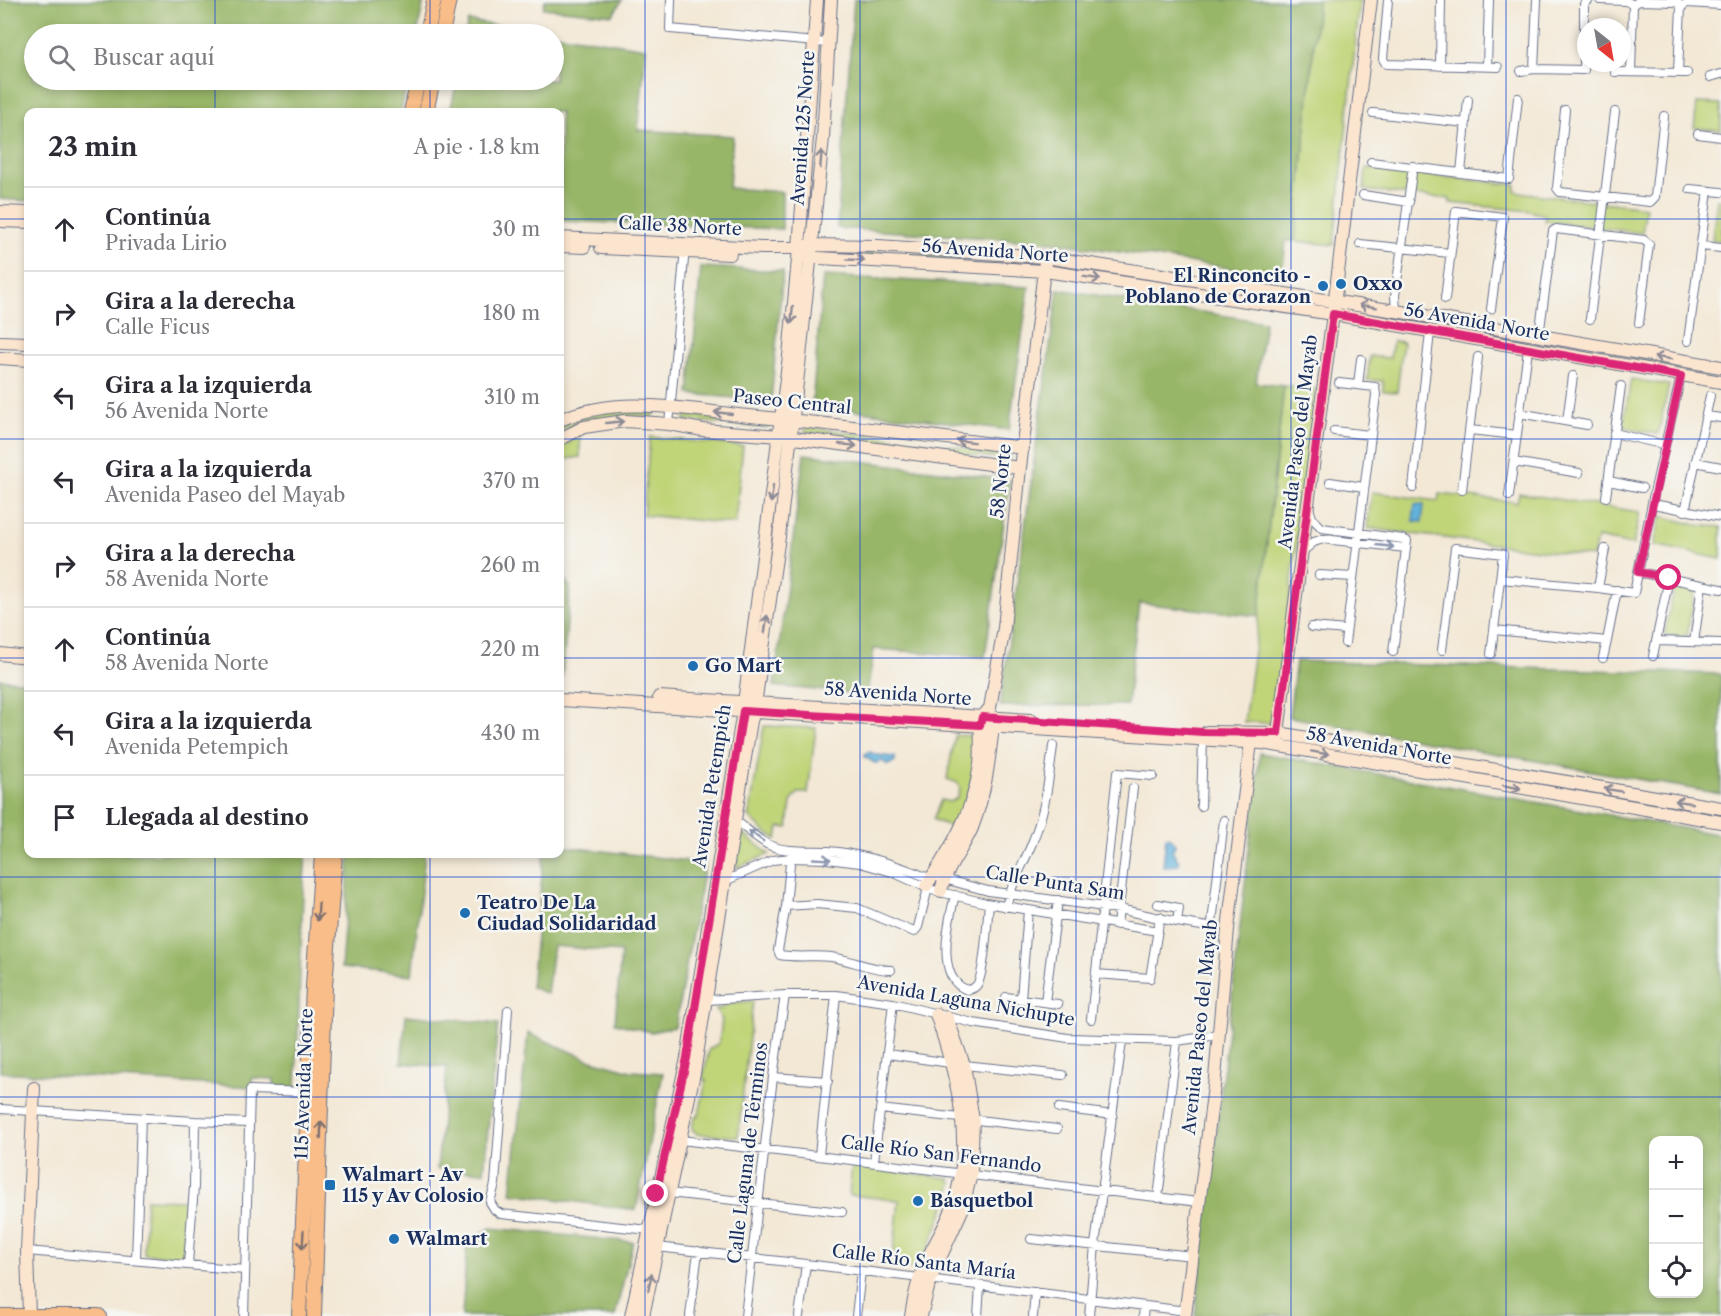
<!DOCTYPE html>
<html lang="es">
<meta charset="utf-8">
<style>
body{margin:0;font-family:"Libre Caslon Text",serif;background:#f7f7f7;color:#2b2b33}
.controls{position:absolute;right:18px;bottom:18px;display:grid;overflow:hidden;border-radius:12px;box-shadow:0 3px 9px #0003}
.controls button{width:54px;height:54px;display:grid;place-items:center;padding:0;border:0;border-bottom:2px solid #e1e1e2;background:#fff;color:#2b2b33;font:30px sans-serif}
.compass{position:absolute;left:1577px;top:18px;width:54px;height:54px;border-radius:50%;background:#fff;box-shadow:0 3px 9px #0003;rotate:149deg}
.stop{position:absolute;width:18px;height:18px;margin:-14px;border:4px solid #db2777;border-radius:50%;background:#fff}
.stop.end{background:#db2777;border-color:#fff;box-shadow:0 2px 6px #0008}
.list{margin:0;padding:0;list-style:none}
h2{display:flex;justify-content:space-between;align-items:center;height:78px;margin:0;padding:0 24px;font-size:26px}
h2 small{font-size:20px;font-weight:400;color:#7c7c81}
.list li{display:grid;grid-template-columns:39px 1fr auto;gap:18px;align-items:center;box-sizing:border-box;height:84px;padding:0 24px;border-top:2px solid #e1e1e2}
.list b{display:block;font-size:22px;white-space:nowrap}
.list p{margin:0;font-size:20px;white-space:nowrap;color:#7c7c81}
.list em{font-size:20px;font-style:normal;color:#7c7c81}
.icon{flex:none;width:33px;height:33px;fill:none;stroke:currentColor;stroke-width:2;stroke-linecap:round;stroke-linejoin:round}
.map{position:relative;flex:none;width:1721px;height:1316px;overflow:hidden}
.search{position:absolute;background:#fff;box-shadow:0 3px 9px #0003;left:24px;top:24px;width:540px;height:66px;display:flex;align-items:center;gap:15px;box-sizing:border-box;padding:0 21px;border-radius:33px;color:#7c7c81;font-size:22px}
.panel{position:absolute;background:#fff;box-shadow:0 3px 9px #0003;left:24px;top:108px;width:540px;height:750px;border-radius:12px}
.map>svg:first-child{display:block}
</style>
<div class="map">
<svg width="1721" height="1316" viewBox="0 0 1721 1316">
<rect width="100%" height="100%" fill="#f6f6f2"/>
<filter id="ink" filterUnits="userSpaceOnUse"><feTurbulence type="fractalNoise" baseFrequency=".0167" numOctaves="2"/><feDisplacementMap in="SourceGraphic" scale="12" xChannelSelector="R" yChannelSelector="G"/><feConvolveMatrix kernelMatrix="1 2 1 2 8 2 1 2 1" color-interpolation-filters="sRGB"/></filter>
<filter id="wash" filterUnits="userSpaceOnUse"><feTurbulence type="fractalNoise" baseFrequency=".008" numOctaves="4" result="noise"/><feDisplacementMap in="SourceGraphic" scale="24" xChannelSelector="R" yChannelSelector="G"/><feGaussianBlur stdDeviation="1.35" result="paint"/><feColorMatrix in="noise" values="0 0 0 0 0 0 0 0 0 0 0 0 0 0 0 0 0 1.4 0 .05"/><feComposite in="paint" operator="in"/></filter>
<g filter="url(#wash)">
<rect width="100%" height="100%" fill="#f3e8d5"/>
<path fill="#c0d478" stroke="#6e826b" stroke-width="1.5" d="M1318 0H1360L1334 245 1295 241Z
M1697 103 1721 104V130L1694 128Z
M1366 168 1516 185 1515 191 1532 194 1646 207 1642 233 1545 221V215L1530 211 1450 203V199L1364 190Z
M1717 199H1721V241L1712 240Z
M825 249 941 256 1033 264 830 253 825 252Z
M1058 264 1303 301V305L1057 267Z
M1444 325 1526 338 1527 340 1526 343 1440 328 1441 326Z
M1393 341 1403 342 1397 392 1383 391V381L1367 380 1370 356 1390 358Z
M1548 342 1613 354 1617 355 1616 358 1544 346Z
M1634 357 1721 371V377L1631 361Z
M1631 379 1669 385 1658 434 1623 427Z
M1284 386 1316 389 1275 716 1271 723 1244 722 1259 616Z
M617 410 653 412 655 414 652 417C620 414 589 415 560 431V426L583 417Z
M687 415 767 423 769 426 766 428 686 420 684 418Z
M808 427 1010 454 1012 458 1010 460 805 432V429Z
M650 437 743 446 735 524 643 515Z
M576 439H580V457L567 459 560 453V447Z
M1372 492 1438 501 1439 494 1517 502 1519 493 1640 512 1633 545 1597 538 1593 557 1367 528Z
M1661 516 1697 525 1721 527V559L1654 545Z
M1675 586 1695 590 1687 636 1664 635Z
M764 726 816 728 808 793H798L791 802 788 828 779 827 777 839 766 833 749 817Z
M955 735 976 736 975 772 957 830 933 819 941 800 950 802 957 798 960 789 958 783 947 779Z
M742 833 769 854 736 868Z
M753 1001 738 1137 697 1134 692 1129 694 1118 699 1115 706 1081 703 1077 709 1049 719 1043 722 1020 716 1009 724 1008V1003Z
M852 1166 949 1178 952 1183 943 1212 920 1269 892 1265 899 1200 849 1195Z
M146 1199 186 1200 183 1257 144 1254Z"/>
<path fill="#98b668" stroke="#5a7263" stroke-width="1.5" fill-rule="evenodd" d="M0 0H424L417 34H34V80H408L401 112H28V201L0 199Z
M545 0H622L613 15 543 8Z
M854 0H1318L1295 241H1286L1282 276 1052 242 837 228Z
M468 21 646 48 638 130 733 136 729 188 782 192V229L560 221V112H450L457 80H554V34H465Z
M701 267 783 271 771 401 689 394Z
M823 276 1029 287 1009 430 812 405Z
M1058 289 1265 322 1256 383 1284 386 1259 616 1139 603 1127 705 1000 706Z
M804 454 1010 480 985 657 874 649 867 695 774 686Z
M560 574 570 587 562 680H560Z
M1296 661 1721 674V794L1289 717Z
M0 679 28 682V854H306L303 894 296 1088 275 1087V1079L252 1078V1087L0 1072Z
M1260 753 1721 835V1316H1195ZM1654 1140H1698V1294H1654Z
M560 846 705 863 675 1027 651 1032 615 1023 621 952 553 946 547 994 531 987 544 854H560Z
M350 854H425L412 975 341 968Z
M406 1015 498 1024 484 1172 437 1169 447 1067 401 1063Z
M528 1033 588 1059 631 1071 663 1073 636 1210 511 1193Z
M490 1228 633 1242 615 1316H462L467 1241Z"/>
<path fill="#62b2dc" stroke="#3e709d" stroke-width="1.5" d="M1415 504 1424 505 1422 522 1413 521Z
M870 752C878 757 887 756 895 757V761L888 765 882 761C873 766 872 760 865 757V754Z
M1166 837H1169L1176 844 1172 850 1179 862 1178 865 1163 867Z"/>
</g>
<g filter="url(#ink)">
<g fill="none" stroke-linecap="round" stroke-linejoin="round">
<defs>
<path id="street" d="M671 0 670 29 827 43
M1388 0 1383 59 1386 64 1498 67
M1537 0 1534 69 1584 70V4L1589 0
M1600 0 1626 1 1633 5 1639 1 1677 2 1681 7 1687 3 1721 5
M1440 66 1441 0
M1487 66 1489 0
M1521 71 1534 69
M1615 72 1687 73
M1631 72 1633 5
M1678 72 1681 7
M1710 77 1721 74
M1565 110 1557 188 1560 192 1650 202 1655 197 1664 116
M1373 113 1466 123
M1698 134 1721 137
M1371 162 1509 179 1518 98
M1461 173 1468 100
M1690 189 1721 192
M1363 195 1409 202
M1360 244 1450 253
M1701 246 1721 248
M1445 299 1456 211 1503 217 1491 309
M1396 311 1395 296 1413 166
M1590 319 1615 112
M1539 336 1553 231 1556 229 1644 240 1649 244 1639 323
M1688 341 1708 191
M1339 383 1375 387 1376 395 1345 643
M1358 385 1361 359
M1519 413 1587 425
M1706 416 1721 418
M1567 421 1573 376
M669 424 685 248
M1470 430 1516 435
M1334 431 1370 435
M1614 433 1665 445
M1514 462 1579 473
M1695 462 1721 467
M1609 481 1642 488
M1330 482 1364 487
M1413 488 1430 332
M1462 490 1478 357
M1509 496 1528 349
M1606 497 1621 386
M1653 504 1721 517
M1309 508 1312 518 1322 528 1403 539 1407 541 1393 652
M1685 511 1710 396
M1302 552 1314 542 1323 539 1406 548
M1638 572 1721 589
M1319 575 1353 577
M1501 579 1598 588 1634 593 1654 493 1681 376
M1598 588 1605 549
M1312 627 1346 630
M1657 641 1721 643
M1694 642 1702 585
M1442 650 1455 548 1503 554 1494 630 1607 641 1617 590
M1491 654 1494 630
M1653 656 1669 578
M1603 658 1607 641
M1201 806 1203 739
M736 821C746 828 758 840 769 845 790 854 816 849 838 852 869 856 897 865 926 877L933 876 988 891 1119 909 1177 922 1208 927 1212 923 1224 820
M791 853 786 906 778 950 780 955C796 958 815 955 831 957 852 960 871 970 891 970
M725 881 773 860 791 858 827 859 860 863 892 872 932 890 986 903 1158 931
M955 895C949 920 934 978 967 990 972 989 973 989 976 986 985 977 987 919 989 904
M1158 904 1179 908 1177 922
M786 906 817 904 857 908 914 932 918 927 927 892 926 886
M1006 907C1011 882 1026 861 1034 838 1046 808 1049 777 1053 746
M1117 925 1133 788
M1096 974 1150 978 1160 917
M1006 997 1058 1004
M1021 999 1028 910
M707 1000 785 995H836L893 1003 973 1023 1068 1038 1177 1041 1211 1036 1218 1032
M1045 1002 1058 900
M508 1010 495 1184 490 1202 495 1210 501 1214 649 1230
M1091 1019 1117 773 1153 776
M888 1054 964 1065 1063 1075
M773 1077 828 1081
M1059 1108 1113 1115
M0 1109 195 1121 249 1123
M880 1109 1057 1129
M680 1140C853 1159 1026 1183 1199 1202
M819 1155 836 995
M874 1161 893 1003
M669 1193 842 1212
M1158 1198 1177 1041
M1031 1239 1193 1256
M657 1247 806 1264 1186 1311
M27 1251 245 1270
M136 1259 141 1118
M188 1264 194 1187 195 1121
M244 1316 250 1090 309 1092
M690 1316 698 1251
M745 1316 773 1077 785 995
M799 1316 806 1264
M856 1316 861 1271
M978 1316 980 1286
M1033 1316 1035 1292
M1089 1316 1095 1245 1122 1041
M1143 1316 1144 1307"/>
<path id="secondary" d="M0 212 28 213
M0 221 28 222
M560 238 762 248H799L810 245 878 246 1045 257 1396 311 1721 367
M560 246 584 247
M601 248 730 254
M802 257 1045 271 1333 314 1721 382
M0 342 28 343
M0 358 28 360
M560 420C620 394 686 410 749 416 841 425 932 436 1023 448
M560 439 584 427 625 421 669 424 703 430 779 436 1020 468
M0 654 28 657
M659 697 1031 720
M560 700 1262 743 1721 822
M1207 732 1278 733 1721 808
M1277 740 1333 314 1371 0
M926 886C952 847 974 811 980 764 982 748 979 732 982 717L990 708 1004 628 1020 468 1045 262
M941 891C946 868 963 849 972 828 987 788 989 759 994 718
M29 1316 27 1251 34 1088
M631 1316 687 1058 743 711 789 356 799 248 817 0
M643 1316 694 1073 751 721 754 712 779 537 800 357 823 138 831 0
M911 1316C913 1304 915 1292 919 1280 926 1255 943 1233 952 1209 976 1145 957 1076 936 1014
M921 1316 930 1280 962 1210 971 1174 973 1120 964 1065 947 1017
M1185 1316 1215 1078 1228 929 1251 742"/>
<path id="primary" d="M427 34 434 0
M442 34 449 0
M411 112 418 80
M426 112 433 80
M0 1316H99
M299 1316 313 986 322 854
M314 1316 325 986 335 854"/>
</defs>
<use href="#street" stroke="#677088" stroke-width="10"/>
<use href="#secondary" stroke="#677088" stroke-width="14"/>
<use href="#primary" stroke="#677088" stroke-width="16"/>
<use href="#street" stroke="#fff" stroke-width="8"/>
<use href="#secondary" stroke="#fce5cf" stroke-width="12"/>
<use href="#primary" stroke="#f8bd88" stroke-width="14"/>
</g>
<defs><path id="oneway-shaft" d="M-6 0H5M1.5-3L5.5 0L1.5 3" fill="none" stroke-width="1.6" stroke-linecap="round" stroke-linejoin="round" transform="scale(1.5)"/></defs>
<g stroke="#8c8a96">
<use href="#oneway-shaft" transform="translate(821 159) rotate(-85)"/>
<use href="#oneway-shaft" transform="translate(856 260) rotate(3)"/>
<use href="#oneway-shaft" transform="translate(1092 278) rotate(9)"/>
<use href="#oneway-shaft" transform="translate(1368 306) rotate(-171)"/>
<use href="#oneway-shaft" transform="translate(792 315) rotate(95)"/>
<use href="#oneway-shaft" transform="translate(1663 358) rotate(-171)"/>
<use href="#oneway-shaft" transform="translate(723 413) rotate(-174)"/>
<use href="#oneway-shaft" transform="translate(615 422) rotate(-6)"/>
<use href="#oneway-shaft" transform="translate(965 441) rotate(-173)"/>
<use href="#oneway-shaft" transform="translate(848 445) rotate(7)"/>
<use href="#oneway-shaft" transform="translate(772 494) rotate(97)"/>
<use href="#oneway-shaft" transform="translate(766 624) rotate(-82)"/>
<use href="#oneway-shaft" transform="translate(1320 753) rotate(10)"/>
<use href="#oneway-shaft" transform="translate(1512 787) rotate(10)"/>
<use href="#oneway-shaft" transform="translate(1613 790) rotate(-170)"/>
<use href="#oneway-shaft" transform="translate(1684 802) rotate(-171)"/>
<use href="#oneway-shaft" transform="translate(650 1282) rotate(-79)"/>
</g>
<g stroke="#8d97ae">
<use href="#oneway-shaft" transform="translate(1385 546) rotate(6)"/>
<use href="#oneway-shaft" transform="translate(756 836) rotate(-144)"/>
<use href="#oneway-shaft" transform="translate(822 859) rotate(3)"/>
</g>
<g stroke="#7e6f71">
<use href="#oneway-shaft" transform="translate(318 912) rotate(94)"/>
<use href="#oneway-shaft" transform="translate(321 1130) rotate(-88)"/>
<use href="#oneway-shaft" transform="translate(303 1240) rotate(93)"/>
</g>
</g>
<g fill="none" stroke-linecap="round" stroke-linejoin="round" filter="url(#ink)">
<path stroke="#db2777" stroke-width="8" d="M656 1194 687 1058 743 711 980 725 982 717 1202 732 1278 733 1333 314 1681 376 1638 572 1669 578"/>
</g>
<path fill="none" stroke="#1d4ed8" stroke-width="1.5" stroke-opacity="0.55" d="M215 0V34M430 0V34M645 0V1316M860 0V1316M1076 0V1316M1291 0V1316M1506 0V1316M215 80V112M430 80V112M0 219H28M560 219H1721M0 439H28M560 439H1721M0 658H28M560 658H1721M215 854V1316M430 854V1316M0 877H1721M0 1097H1721"/>
<g fill="#1f6fb2" stroke="#f6f6f2" stroke-width="2">
<circle cx="1341" cy="284" r="6"/>
<circle cx="1323" cy="286" r="6"/>
<circle cx="693" cy="666" r="6"/>
<circle cx="465" cy="913" r="6"/>
<rect x="324" y="1179" width="12" height="12" rx="3"/>
<circle cx="918" cy="1201" r="6"/>
<circle cx="394" cy="1239" r="6"/>
</g>
<g text-anchor="middle" dominant-baseline="central" stroke-width="5" stroke-linejoin="round" paint-order="stroke">
<g font-size="18" fill="#1b2f5e" stroke="#f6f6f2">
<text transform="translate(803 128) rotate(-86)">Avenida 125 Norte</text>
<text transform="translate(680 226) rotate(3)">Calle 38 Norte</text>
<text transform="translate(995 251) rotate(4)">56 Avenida Norte</text>
<text transform="translate(1477 322) rotate(10)">56 Avenida Norte</text>
<text transform="translate(792 402) rotate(6)">Paseo Central</text>
<text transform="translate(1298 442) rotate(-83)">Avenida Paseo del Mayab</text>
<text transform="translate(1001 481) rotate(-84)">58 Norte</text>
<text transform="translate(898 694) rotate(4)">58 Avenida Norte</text>
<text transform="translate(1379 746) rotate(10)">58 Avenida Norte</text>
<text transform="translate(712 786) rotate(-81)">Avenida Petempich</text>
<text transform="translate(1055 883) rotate(9)">Calle Punta Sam</text>
<text transform="translate(966 1001) rotate(10)">Avenida Laguna Nichupte</text>
<text transform="translate(1200 1027) rotate(-84)">Avenida Paseo del Mayab</text>
<text transform="translate(304 1084) rotate(-88)">115 Avenida Norte</text>
<text transform="translate(748 1153) rotate(-83)">Calle Laguna de Términos</text>
<text transform="translate(941 1154) rotate(7)">Calle Río San Fernando</text>
<text transform="translate(924 1262) rotate(7)">Calle Río Santa María</text>
</g>
<g font-size="18" font-weight="bold" fill="#1b2f5e" stroke="#f6f6f2" text-anchor="start">
<text x="1311" y="276" text-anchor="end">El Rinconcito -<tspan x="1311" dy="21">Poblano de Corazon</tspan></text>
<text x="1353" y="284">Oxxo</text>
<text x="705" y="666">Go Mart</text>
<text x="477" y="903">Teatro De La<tspan x="477" dy="21">Ciudad Solidaridad</tspan></text>
<text x="342" y="1175">Walmart - Av<tspan x="342" dy="21">115 y Av Colosio</tspan></text>
<text x="930" y="1201">Básquetbol</text>
<text x="406" y="1239">Walmart</text>
</g>
</g>
</svg>
<div class="controls">
<button>+</button>
<button>−</button>
<button><svg class="icon" aria-label="locate" viewBox="0 0 24 24"><circle cx="12" cy="12" r="6"/><path d="M12 2v4M12 18v4M2 12h4M18 12h4"/></svg></button>
</div>
<svg class="compass" viewBox="-18 -18 36 36"><path d="M0-13l5 13h-10z" fill="#e53935"/><path d="M0 13l5-13h-10z" fill="#7c7c81"/></svg>
<div class="stop" style="left:1669px;top:578px"></div>
<div class="stop end" style="left:656px;top:1194px"></div>
<div class="search"><svg class="icon" aria-label="search" viewBox="0 0 24 24"><circle cx="10" cy="10" r="6"/><path d="M15 15l6 6"/></svg>Buscar aquí</div>
<section class="panel">
<h2>23 min<small>A pie · 1.8 km</small></h2>
<ul class="list">
<li><svg class="icon" aria-label="ahead" viewBox="0 0 24 24"><path d="M12 20V5M6 11l6-6 6 6"/></svg><div><b>Continúa</b><p>Privada Lirio</p></div><em>30 m</em></li>
<li><svg class="icon" aria-label="right" viewBox="0 0 24 24"><path d="M7 20v-9h11M14 6l5 5-5 5"/></svg><div><b>Gira a la derecha</b><p>Calle Ficus</p></div><em>180 m</em></li>
<li><svg class="icon" aria-label="left" viewBox="0 0 24 24"><path d="M17 20v-9H6M10 6l-5 5 5 5"/></svg><div><b>Gira a la izquierda</b><p>56 Avenida Norte</p></div><em>310 m</em></li>
<li><svg class="icon" aria-label="left" viewBox="0 0 24 24"><path d="M17 20v-9H6M10 6l-5 5 5 5"/></svg><div><b>Gira a la izquierda</b><p>Avenida Paseo del Mayab</p></div><em>370 m</em></li>
<li><svg class="icon" aria-label="right" viewBox="0 0 24 24"><path d="M7 20v-9h11M14 6l5 5-5 5"/></svg><div><b>Gira a la derecha</b><p>58 Avenida Norte</p></div><em>260 m</em></li>
<li><svg class="icon" aria-label="ahead" viewBox="0 0 24 24"><path d="M12 20V5M6 11l6-6 6 6"/></svg><div><b>Continúa</b><p>58 Avenida Norte</p></div><em>220 m</em></li>
<li><svg class="icon" aria-label="left" viewBox="0 0 24 24"><path d="M17 20v-9H6M10 6l-5 5 5 5"/></svg><div><b>Gira a la izquierda</b><p>Avenida Petempich</p></div><em>430 m</em></li>
<li><svg class="icon" aria-label="arrive" viewBox="0 0 24 24"><path d="M6 21V4h12l-3 4 3 4H6"/></svg><div><b>Llegada al destino</b></div></li>
</ul>
</section>
</div>
